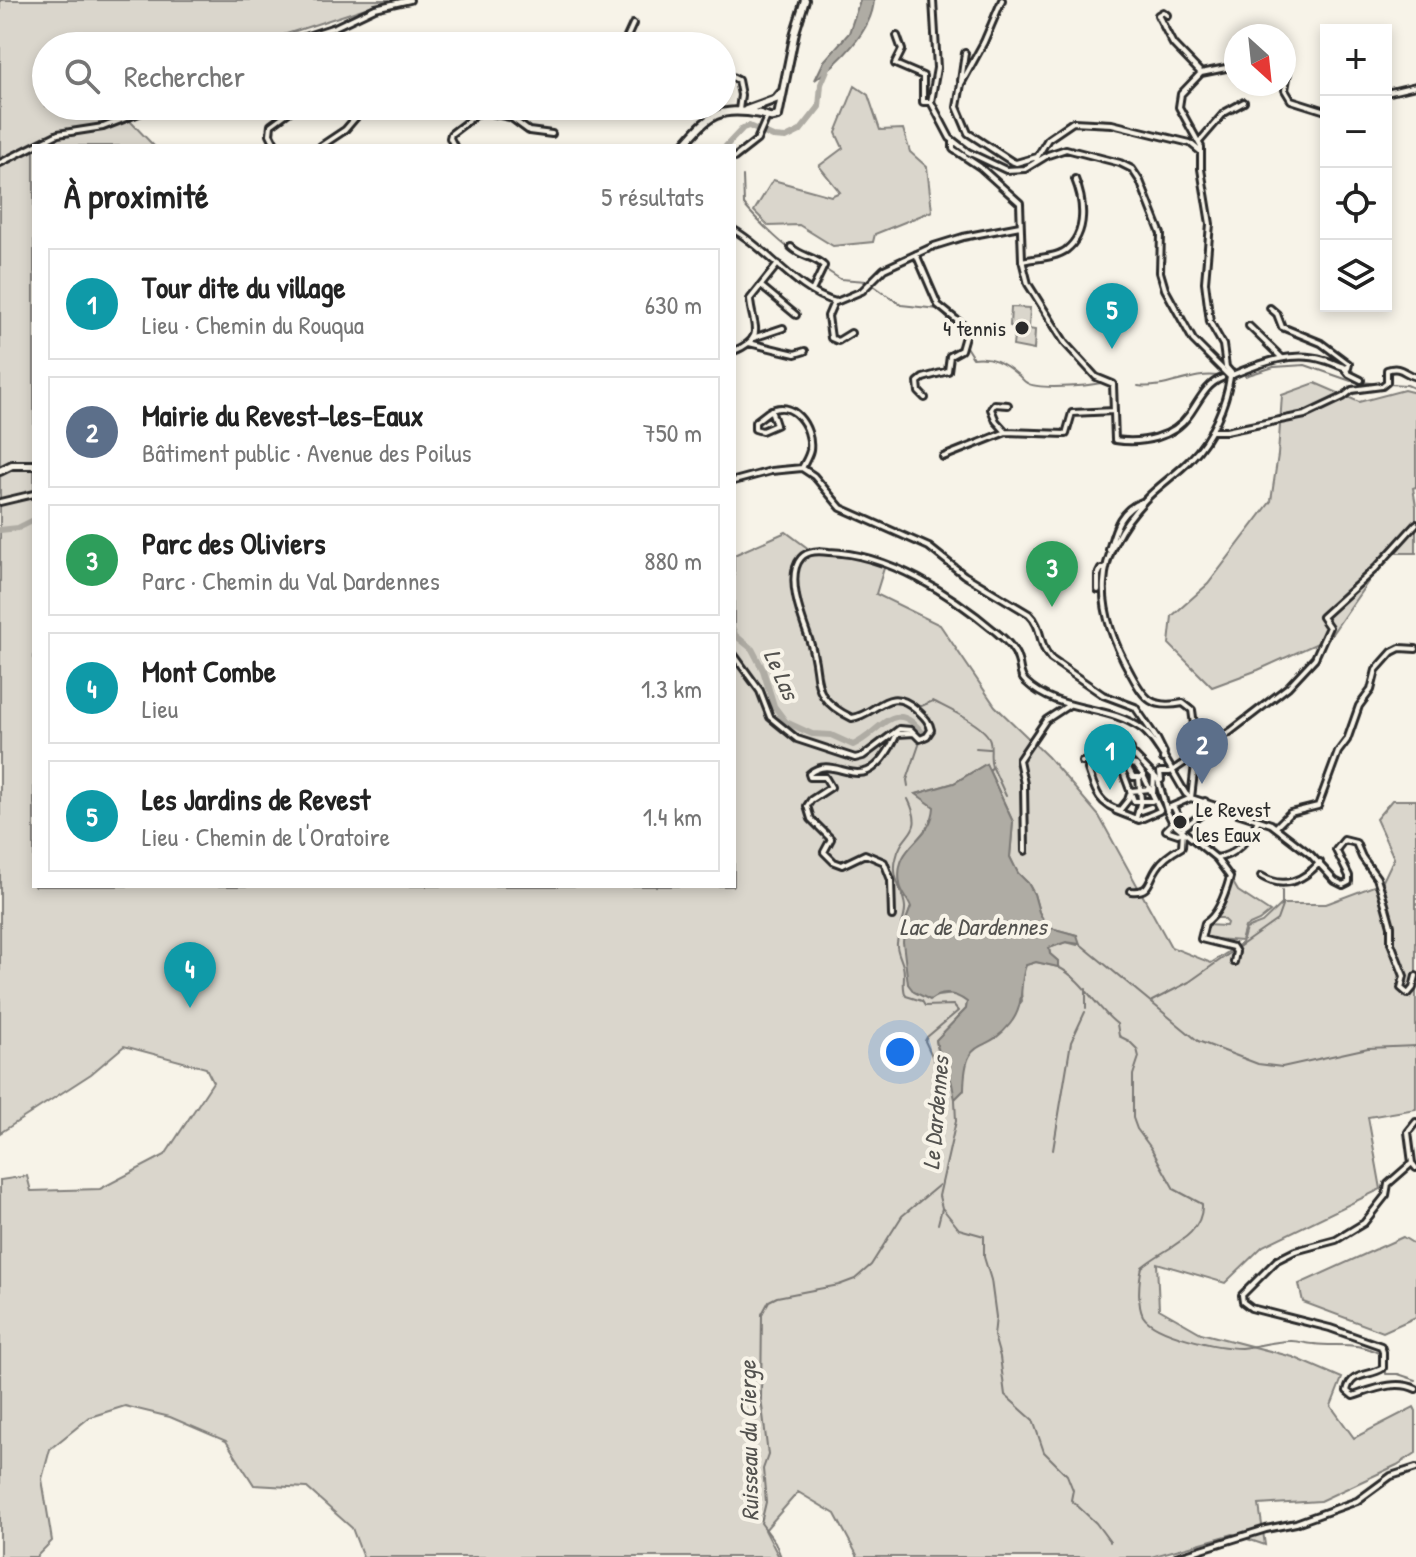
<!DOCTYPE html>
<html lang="fr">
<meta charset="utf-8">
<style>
body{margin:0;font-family:"Patrick Hand",sans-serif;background:#f2f2f2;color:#222}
.controls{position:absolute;right:24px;top:24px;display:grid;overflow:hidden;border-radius:0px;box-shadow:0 4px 12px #0003}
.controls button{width:72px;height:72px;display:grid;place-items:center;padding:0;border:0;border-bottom:2px solid #e0e0e0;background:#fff;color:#222;font:40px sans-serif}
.compass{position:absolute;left:1224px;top:24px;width:72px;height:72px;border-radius:50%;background:#fff;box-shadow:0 4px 12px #0003;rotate:153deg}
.you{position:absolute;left:900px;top:1052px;width:28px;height:28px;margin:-20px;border:6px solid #fff;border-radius:50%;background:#1a73e8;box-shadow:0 0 0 12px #1a73e833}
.badge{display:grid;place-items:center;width:52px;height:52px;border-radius:50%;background:#db2777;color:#fff;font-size:26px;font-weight:700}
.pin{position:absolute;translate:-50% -66px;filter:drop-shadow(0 2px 4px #0008)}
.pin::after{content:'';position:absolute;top:42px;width:28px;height:24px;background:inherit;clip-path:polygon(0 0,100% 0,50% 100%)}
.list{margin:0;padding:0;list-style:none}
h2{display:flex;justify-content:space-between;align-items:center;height:104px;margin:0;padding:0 32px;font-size:34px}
h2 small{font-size:26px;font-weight:400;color:#767676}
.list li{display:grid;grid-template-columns:52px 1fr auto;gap:24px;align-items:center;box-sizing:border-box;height:112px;margin:0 16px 16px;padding:0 16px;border:2px solid #e0e0e0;border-radius:0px}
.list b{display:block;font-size:30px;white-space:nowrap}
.list p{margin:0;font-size:26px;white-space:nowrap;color:#767676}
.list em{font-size:26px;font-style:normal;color:#767676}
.icon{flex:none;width:44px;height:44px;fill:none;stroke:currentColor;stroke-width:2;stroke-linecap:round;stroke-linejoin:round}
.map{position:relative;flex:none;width:1416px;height:1557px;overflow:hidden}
.search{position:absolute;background:#fff;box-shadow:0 4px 12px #0003;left:32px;top:32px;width:704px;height:88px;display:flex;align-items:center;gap:20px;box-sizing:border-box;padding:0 28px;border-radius:44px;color:#767676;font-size:30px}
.panel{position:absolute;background:#fff;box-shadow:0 4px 12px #0003;left:32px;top:144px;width:704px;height:744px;border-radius:0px}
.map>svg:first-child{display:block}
</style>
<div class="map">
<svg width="1416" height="1557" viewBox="0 0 1416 1557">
<rect width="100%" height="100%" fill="#f7f3e8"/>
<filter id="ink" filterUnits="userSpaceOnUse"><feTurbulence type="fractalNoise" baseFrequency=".0125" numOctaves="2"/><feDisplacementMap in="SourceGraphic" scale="16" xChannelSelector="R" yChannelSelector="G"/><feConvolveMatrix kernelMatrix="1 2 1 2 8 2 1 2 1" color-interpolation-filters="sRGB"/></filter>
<g filter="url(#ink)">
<path fill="#dad6cc" stroke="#82807c" stroke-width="2" fill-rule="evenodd" d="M0 0H390L250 46H46V106H141L129 120 154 146H34V886H734V555L786 532 813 552 842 553 885 565 876 594 940 625 995 706 1048 757 1099 816 1171 947 1211 963 1242 943 1246 929 1262 923 1282 904H1326L1382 883 1394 858 1376 819 1392 800H1416V1109L1368 1117 1381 1189 1263 1246 1225 1283 1157 1263 1159 1309 1201 1333 1293 1357 1342 1378 1331 1406 1354 1438 1414 1407 1416 1411V1453L1397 1465 1320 1501 1259 1505 1265 1545 1233 1534 1151 1557H858L835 1514 798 1492 765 1530 779 1557H363L352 1528 307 1488 254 1485 226 1441 170 1417 125 1406 90 1417 50 1449 42 1479 52 1541 36 1557H0V1180L27 1176 31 1191 100 1189 165 1155 213 1082 206 1068 124 1046 91 1074 0 1133ZM986 764 1013 822 1010 857 1018 874 1028 883 1034 894 1039 912 1047 927 1077 935V945L1066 942 1049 948 1050 954 1058 961V967L1036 962 1026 965 1020 981 1022 1001 992 1039 971 1050 964 1067V1090C947 1080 939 1060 936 1040L966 1009 967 1002 957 994C938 995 920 1001 909 984L905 923 911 907C908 900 901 892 900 885 894 849 932 837 935 807L917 794 954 783Z
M855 86 868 95 880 130 903 129 910 152 927 167 932 211 875 234 873 242 833 246 799 225 769 226 754 211 773 180 831 196 840 192 819 166 843 148 836 133Z
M1011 307 1030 308 1029 329 1035 330 1034 350 1013 346 1015 327 1010 326Z
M1315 383 1359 402 1404 390 1416 393V487L1413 488 1416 506V553H1388L1329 638 1258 670 1212 687 1169 644 1172 616 1208 584 1271 501 1278 455 1282 395Z
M1231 879 1238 891 1270 912 1259 921 1245 927 1241 941 1203 938 1205 925 1226 926 1227 923 1222 918H1213Z
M1403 1237 1416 1245V1317L1383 1332 1303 1302 1299 1284Z"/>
<path fill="#afaca4" stroke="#7a7874" stroke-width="2" d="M860 0H874C872 32 838 63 815 80L824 61 849 33Z
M986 764 1013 822 1010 857 1018 873 1028 883 1034 894 1039 912 1047 927 1077 935 1080 944 1066 942 1049 948 1050 954 1058 961V967L1036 962 1026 965C1018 987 1026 1004 1010 1024 984 1057 965 1032 964 1090L955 1099C953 1092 953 1086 951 1080 946 1066 938 1055 936 1040L966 1009 967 1002C955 993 942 991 930 1000L914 992 908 984 903 942 905 923 911 907C908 899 901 892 900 884 893 843 932 842 934 807L916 794 954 783Z"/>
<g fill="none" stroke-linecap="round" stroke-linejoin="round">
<path stroke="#7a7874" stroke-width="2" d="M743 176 744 205C755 218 793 257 808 259
M814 262 840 279 867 281 901 305 938 309 953 324 961 327V339L973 358C990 355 1004 363 1018 375 1021 377 1023 381 1027 383 1038 390 1087 386 1101 383
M1245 376 1274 367 1305 365 1351 381 1381 384
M1388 384 1407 385 1416 389
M1138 386C1166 390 1191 372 1218 376
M919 707 933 701C946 708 987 726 990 741 992 750 989 757 992 767L990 770
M976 748 989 749
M993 768 1006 796
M908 786 907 780 920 742
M908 799C926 836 902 829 896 859 891 878 904 892 905 907 906 919 898 931 897 943 896 950 901 958 903 966 906 977 901 987 906 996L922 1001 925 1006 953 1005 958 1011 927 1037 925 1041 947 1088
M1079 943 1198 1041 1258 1064 1282 1067 1368 1048 1416 1046
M1058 967C1084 980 1095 1007 1117 1024L1119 1036 1129 1041 1137 1049 1139 1057 1133 1075V1118L1137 1129 1151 1148 1174 1189 1202 1204C1204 1237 1164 1248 1142 1267 1139 1279 1137 1305 1143 1316 1155 1335 1220 1348 1241 1348 1257 1347 1273 1341 1289 1341 1298 1340 1305 1344 1314 1344 1337 1347 1358 1341 1380 1354
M1152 1001 1189 982 1277 920 1282 906V891
M1086 1008V989
M1053 1150 1071 1042 1085 1012
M943 1209 959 1229 984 1236V1257L991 1280 996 1317 994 1336 1000 1357 1005 1395 1033 1420 1044 1452 1067 1475 1073 1490 1071 1500 1096 1523 1110 1542
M938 1224 942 1208 939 1196 956 1121 955 1100
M1385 1355 1386 1374H1398L1416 1380
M781 1557 775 1542 761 1523 766 1502 763 1469 768 1455 761 1398 762 1314 769 1301 777 1297 839 1285 855 1279 871 1265 902 1216 939 1185"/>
<path stroke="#afaca4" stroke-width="6" d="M726 146 743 128 749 126 773 137 786 138 800 131 819 107 821 84 829 65
M0 530 18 528 34 520
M734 631 735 635 752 649 763 670 774 706 786 722 812 734 831 735 853 745C881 733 894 694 924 735"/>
<defs>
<path id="minor" d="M933 0 937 68 931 102 950 138 968 152 1006 170 1025 169 1048 155 1066 149 1120 163 1132 169 1140 181 1161 234 1160 272 1165 289 1193 340 1230 377C1226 405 1211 439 1191 459 1177 474 1159 485 1145 500 1091 557 1094 609 1131 674 1145 700 1152 709 1183 703L1192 710 1197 747 1191 798
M1002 0 984 42 961 84 957 107 968 133 1011 161 1016 163 1037 157
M1167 15 1163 12 1158 15 1173 44 1201 73
M897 36 902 50 895 64 923 76V102H931
M277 46 335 27 375 8 410 0
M623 46 633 24
M1284 62 1289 66 1285 90 1291 100 1326 111
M722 72 738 80 741 95 739 110
M961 81 965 53
M1386 93 1416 86
M953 142V149L980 167 1020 203 1022 260 1028 284 1065 343 1096 377 1113 384 1115 440C1142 444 1173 438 1189 415 1199 401 1206 384 1222 378
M1199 142 1224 113 1244 102
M276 146 270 134 271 125 297 106
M321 146 345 130 357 116
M454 146 450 138 451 134 481 111 510 117 529 131 552 134
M734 158 757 140 767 117
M1036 159 1048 139 1073 122 1112 124 1190 143 1201 152
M0 163 58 134 103 127 157 106
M734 230C769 250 796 291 836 302L862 291 884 269 934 246 963 237 1020 226
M791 247C801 257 814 256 824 266L812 291
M916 254 938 305 964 326 965 336 961 350 950 356 948 371 923 378 918 382 919 392 925 398
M1022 261C1035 258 1055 258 1066 250 1088 233 1084 201 1075 179
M761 286 796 315
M834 302 828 316 831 338 838 341 851 333
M1249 326 1282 358
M753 338 783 328
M749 343 795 354 805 351
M734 351C768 337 751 324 750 299L778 264
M1345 369 1349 374 1361 380
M1232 375C1262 363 1293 350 1324 360 1333 362 1340 367 1348 368L1349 364 1321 343 1282 327 1277 314 1270 308
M1233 375 1226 367 1223 345 1210 322 1205 282 1210 224 1201 169V147L1179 107 1181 94 1201 73 1236 66
M771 410 776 425 762 431 755 429V422L768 412C792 397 813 427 810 450 809 456 805 462 802 468
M1211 431H1226L1305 415 1343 397 1352 390 1382 386 1387 382V370C1401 365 1404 374 1416 377
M1006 432 996 421 991 409 994 404 1008 405
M943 457 1006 432 1066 434 1072 413 1114 411
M734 481 771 471 802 468 814 476 841 508 929 547 964 575 1029 614C1043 627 1038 646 1051 659L1103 695 1135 707 1157 739 1164 753 1163 759
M0 502 34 494
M1109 550C1115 530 1119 510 1142 502
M1098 590V575L1101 569H1104
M734 655 760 691 770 717 797 739 855 758 863 756 899 729 911 730 920 739 927 736 931 730C929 720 923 716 916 709 887 684 877 715 852 718 805 695 824 679 809 639 802 620 785 576 801 558 808 550 820 551 829 552 889 554 951 594 996 632 1005 639 1015 648 1018 660 1021 668 1019 676 1026 682 1058 713 1108 704 1142 729 1156 739 1176 778 1186 794L1191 798
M1124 742 1131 749
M1096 760 1088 769C1095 789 1098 805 1120 810L1128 800 1131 791 1150 789
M1091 761V756L1097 753 1119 755 1130 751 1158 780 1167 811 1173 823 1216 858 1230 877C1226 892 1219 915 1205 923L1201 939 1233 947 1236 952 1234 962
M1106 761 1108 771 1116 772V768H1121L1120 765
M1082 762 1101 759 1136 765 1142 773 1160 810
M1128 768 1133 777H1139
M1122 769 1134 801H1152
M1172 771 1231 731 1288 687 1315 658 1329 627 1322 617 1376 568 1416 524
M1161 780 1160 772H1170
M1153 794 1154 775
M1191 798 1271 824 1311 855 1335 881 1343 885 1349 882V876L1336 850 1344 840 1356 843 1362 857 1377 878 1381 890 1391 926V943L1404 976 1401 988 1408 994 1413 988 1416 976
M1173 806 1179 818
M1168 808 1191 798
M1116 811 1139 820 1159 811
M1140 811 1151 807
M1136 819 1141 800 1139 778 1144 775
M1173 823 1166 830 1178 834 1183 832
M1276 827 1290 813 1318 806 1338 752 1347 740 1359 706 1371 690 1376 670 1392 652 1400 648 1416 649
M1183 828 1202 814 1205 801
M1025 851 1024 784 1019 760 1046 720 1069 705
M1216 858C1236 856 1250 838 1258 820
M1261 876C1284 890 1303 881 1320 862
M1131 891C1151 893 1148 881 1157 868 1163 858 1173 852 1182 847L1183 831
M892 916 891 880 884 862 865 854 842 865 834 862 824 852 831 839 811 819 807 806 811 800 831 787 825 777H810L809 774C839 749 863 808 897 734L914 733
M1416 1122 1408 1132 1412 1163 1416 1168
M1412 1163 1388 1184 1386 1195 1364 1223 1336 1240 1295 1251 1277 1260 1242 1295 1243 1302 1251 1308 1330 1328 1381 1346 1383 1352V1368C1370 1377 1351 1371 1347 1391L1353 1396C1372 1390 1396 1379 1416 1389
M1176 1557 1266 1529 1296 1523 1357 1501 1391 1476 1416 1468"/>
<path id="major" d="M746 110 776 99 781 93
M683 146C709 115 718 106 760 114 768 116 770 119 778 116L795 32 805 0
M0 471 12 465H34"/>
</defs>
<use href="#minor" stroke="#2b2b2b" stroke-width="10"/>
<use href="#major" stroke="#2b2b2b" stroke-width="12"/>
<use href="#minor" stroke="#f7f3e8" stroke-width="4"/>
<use href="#major" stroke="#f7f3e8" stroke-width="6"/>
</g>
</g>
<g fill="#2b2b2b" stroke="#f7f3e8" stroke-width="3">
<circle cx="1022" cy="328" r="8"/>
<circle cx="1180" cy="822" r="8"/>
</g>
<g text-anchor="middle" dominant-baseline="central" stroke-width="8" stroke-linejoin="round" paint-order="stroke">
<g font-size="22" fill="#2b2b2b" stroke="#f7f3e8" text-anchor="end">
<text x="1006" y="328">4 tennis</text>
<text x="1196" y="809" text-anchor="start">Le Revest<tspan x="1196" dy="25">les Eaux</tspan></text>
</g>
<g font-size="24" font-style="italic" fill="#53524f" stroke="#f7f3e8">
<text transform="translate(782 674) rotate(66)">Le Las</text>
<text x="973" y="926">Lac de Dardennes</text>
<text transform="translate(935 1113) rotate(-85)">Le Dardennes</text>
<text transform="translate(748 1441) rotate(-91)">Ruisseau du Cierge</text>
</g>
</g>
</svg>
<div class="controls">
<button>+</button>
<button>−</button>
<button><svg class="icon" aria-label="locate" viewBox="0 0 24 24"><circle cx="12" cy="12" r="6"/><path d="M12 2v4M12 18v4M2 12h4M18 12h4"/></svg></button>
<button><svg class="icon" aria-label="layers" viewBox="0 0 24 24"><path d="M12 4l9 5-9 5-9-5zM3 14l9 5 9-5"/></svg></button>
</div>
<svg class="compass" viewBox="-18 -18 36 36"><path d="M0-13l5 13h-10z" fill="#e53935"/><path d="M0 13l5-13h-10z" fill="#767676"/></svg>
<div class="you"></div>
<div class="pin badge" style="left:1110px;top:790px;background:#0f9aa8">1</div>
<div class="pin badge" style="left:1202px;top:784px;background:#5c6f8a">2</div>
<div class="pin badge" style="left:1052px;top:607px;background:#2e9e5b">3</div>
<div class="pin badge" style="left:190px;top:1008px;background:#0f9aa8">4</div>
<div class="pin badge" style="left:1112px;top:349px;background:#0f9aa8">5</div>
<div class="search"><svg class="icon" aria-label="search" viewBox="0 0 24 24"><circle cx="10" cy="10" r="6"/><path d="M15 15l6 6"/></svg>Rechercher</div>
<section class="panel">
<h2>À proximité<small>5 résultats</small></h2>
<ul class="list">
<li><span class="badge" style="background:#0f9aa8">1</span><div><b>Tour dite du village</b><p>Lieu · Chemin du Rouqua</p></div><em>630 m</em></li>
<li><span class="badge" style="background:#5c6f8a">2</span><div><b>Mairie du Revest-les-Eaux</b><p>Bâtiment public · Avenue des Poilus</p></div><em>750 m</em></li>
<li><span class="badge" style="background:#2e9e5b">3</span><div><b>Parc des Oliviers</b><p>Parc · Chemin du Val Dardennes</p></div><em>880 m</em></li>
<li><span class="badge" style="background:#0f9aa8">4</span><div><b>Mont Combe</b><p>Lieu</p></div><em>1.3 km</em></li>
<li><span class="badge" style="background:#0f9aa8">5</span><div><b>Les Jardins de Revest</b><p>Lieu · Chemin de l'Oratoire</p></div><em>1.4 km</em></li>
</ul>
</section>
</div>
